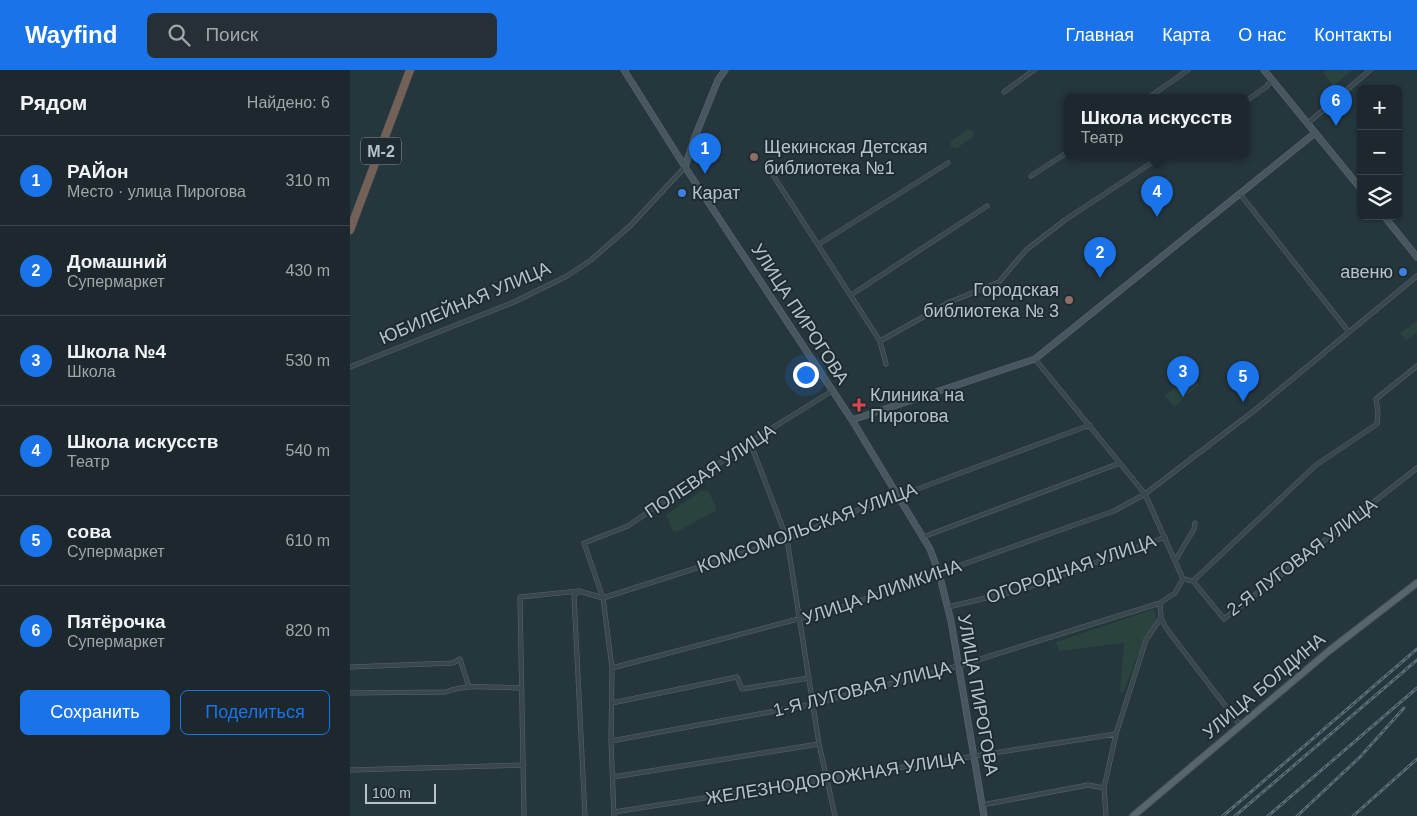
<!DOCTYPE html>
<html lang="ru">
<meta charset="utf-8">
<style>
body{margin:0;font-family:Arial,sans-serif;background:#253036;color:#f1f3f6}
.controls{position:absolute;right:15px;top:15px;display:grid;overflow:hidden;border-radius:8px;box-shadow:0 1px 4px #0004}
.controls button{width:45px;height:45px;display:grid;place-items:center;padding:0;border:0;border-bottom:1px solid #3a444a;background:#1c282e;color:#f1f3f6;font:25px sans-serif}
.scale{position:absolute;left:15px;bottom:12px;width:71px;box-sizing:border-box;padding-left:5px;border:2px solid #b5c2c8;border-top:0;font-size:14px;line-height:18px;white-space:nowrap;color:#b5c2c8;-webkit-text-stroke:4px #1e2c32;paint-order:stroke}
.you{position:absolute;left:455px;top:304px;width:18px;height:18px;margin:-12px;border:4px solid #fff;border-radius:50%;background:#1a73e8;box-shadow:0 0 0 8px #1a73e833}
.badge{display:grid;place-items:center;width:32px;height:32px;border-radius:50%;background:#1a73e8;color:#fff;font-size:16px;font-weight:700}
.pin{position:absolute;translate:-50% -41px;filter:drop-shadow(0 1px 2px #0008)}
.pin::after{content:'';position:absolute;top:26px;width:18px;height:15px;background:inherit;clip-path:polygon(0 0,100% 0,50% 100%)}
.popup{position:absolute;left:714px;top:24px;width:185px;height:65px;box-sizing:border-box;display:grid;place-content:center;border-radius:8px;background:#1c282e;filter:drop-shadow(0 1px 4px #0005);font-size:16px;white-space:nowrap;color:#a0a6aa}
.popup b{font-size:19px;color:#f1f3f6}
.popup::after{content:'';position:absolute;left:50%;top:100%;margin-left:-10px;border:10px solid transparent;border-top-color:#1c282e}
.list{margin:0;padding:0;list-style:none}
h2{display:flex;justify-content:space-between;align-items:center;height:65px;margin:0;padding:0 20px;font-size:21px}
h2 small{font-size:16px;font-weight:400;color:#a0a6aa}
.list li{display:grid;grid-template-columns:32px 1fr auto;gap:15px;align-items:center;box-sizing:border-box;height:90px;padding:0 20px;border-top:1px solid #3a444a}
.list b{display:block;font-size:19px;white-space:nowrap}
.list p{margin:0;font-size:16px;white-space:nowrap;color:#a0a6aa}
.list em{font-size:16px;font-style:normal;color:#a0a6aa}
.actions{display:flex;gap:10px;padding:15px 20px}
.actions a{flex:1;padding:11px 0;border:1px solid #1a73e8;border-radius:8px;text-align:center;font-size:18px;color:#1a73e8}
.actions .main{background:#1a73e8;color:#fff}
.icon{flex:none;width:28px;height:28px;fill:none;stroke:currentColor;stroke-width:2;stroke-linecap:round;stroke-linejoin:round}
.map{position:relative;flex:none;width:1067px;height:746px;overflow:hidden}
header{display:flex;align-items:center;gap:30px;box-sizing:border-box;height:70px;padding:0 25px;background:#1a73e8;color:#fff}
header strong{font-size:24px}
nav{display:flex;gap:28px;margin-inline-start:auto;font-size:18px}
.search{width:350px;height:45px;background:#253036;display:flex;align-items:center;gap:12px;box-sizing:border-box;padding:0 18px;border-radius:8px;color:#a0a6aa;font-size:19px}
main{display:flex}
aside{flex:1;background:#1c282e}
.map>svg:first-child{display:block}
</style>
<header>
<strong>Wayfind</strong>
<div class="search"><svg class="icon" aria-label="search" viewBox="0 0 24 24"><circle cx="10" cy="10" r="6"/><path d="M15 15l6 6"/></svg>Поиск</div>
<nav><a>Главная</a><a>Карта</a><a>О нас</a><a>Контакты</a></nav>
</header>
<main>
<aside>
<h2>Рядом<small>Найдено: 6</small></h2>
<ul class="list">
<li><span class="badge">1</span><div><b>РАЙон</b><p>Место · улица Пирогова</p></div><em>310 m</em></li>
<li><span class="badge">2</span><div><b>Домашний</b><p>Супермаркет</p></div><em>430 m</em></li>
<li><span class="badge">3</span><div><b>Школа №4</b><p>Школа</p></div><em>530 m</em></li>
<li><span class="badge">4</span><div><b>Школа искусств</b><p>Театр</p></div><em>540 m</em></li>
<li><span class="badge">5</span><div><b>сова</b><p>Супермаркет</p></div><em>610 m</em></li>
<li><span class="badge">6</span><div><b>Пятёрочка</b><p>Супермаркет</p></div><em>820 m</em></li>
</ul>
<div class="actions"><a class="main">Сохранить</a><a>Поделиться</a></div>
</aside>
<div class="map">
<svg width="1067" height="746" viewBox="0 0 1067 746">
<rect width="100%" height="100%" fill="#25363d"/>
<path fill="#2b433e" d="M976 0H1002L983 16 973 3Z
M618 59 624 61V66L607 78 601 77V71Z
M1067 251V263L1056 271 1050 263Z
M841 305 849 315 824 337 815 326Z
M351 421H358L366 436 365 441 327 462 323 461 316 445Z
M804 539 807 550 794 569 773 623 770 622 774 573 709 581 706 572Z"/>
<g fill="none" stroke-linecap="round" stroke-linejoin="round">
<defs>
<path id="street" d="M654 22 684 0
M798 28 838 0
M896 31 916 17 922 10
M958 53 1020 0
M419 99 530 271 536 294
M681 106 718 82
M890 124 999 262
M469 174 598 93
M501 225 637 136
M530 271 600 232 649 212 676 180 715 150 812 86
M685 289 795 424 833 509
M0 297 164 232 217 206 241 190 280 156 335 97
M400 372 437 469 469 674 485 746
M573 467 770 393
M825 491 844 459 845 453
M843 511 874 549 1067 398
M229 521 224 526 235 746
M810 533 811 548 816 558 890 655
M598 537 674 519 815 467
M0 597 103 593 110 589 119 617
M262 598 486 539 764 441 795 424 905 340 1067 206
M0 623 96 622C119 613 148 618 172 618
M262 633 387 607 392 619 459 608
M261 671 463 634 608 596 810 533 825 523 833 509 843 511 966 395 1027 354 1028 343 1026 329 1067 296
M0 700 174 695
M263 707 469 674
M632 735 738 715 754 718
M264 742 766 664
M174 746 170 527 229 521 253 528 437 469 547 424 562 421 740 355
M264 746 261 671 262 598 253 528 234 473 278 456 400 372 482 321
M756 746 754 718 766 664 796 570 811 548"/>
<path id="secondary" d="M274 0 335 97 502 350 580 479 589 503 601 551 634 746
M914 0 1011 119
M335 97 344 69 368 10 375 0
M1034 146 1067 187
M502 350 685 289 965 63"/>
<path id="primary" d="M783 746 980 580 1067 513"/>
<path id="highway" d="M0 160 60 0"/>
</defs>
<use href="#street" stroke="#57656b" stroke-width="5"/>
<use href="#secondary" stroke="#57656b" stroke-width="7"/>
<use href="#primary" stroke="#455359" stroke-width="8"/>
<use href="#highway" stroke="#445258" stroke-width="9"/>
<use href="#street" stroke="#39474d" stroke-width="4"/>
<use href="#secondary" stroke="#475760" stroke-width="5.5"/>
<use href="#primary" stroke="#57666d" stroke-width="6"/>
<use href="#highway" stroke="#736057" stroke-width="8"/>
<defs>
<path id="rail" d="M873 746 1067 579
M885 746 1067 590
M918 746 1067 618
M947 746 1010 687 1054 638
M1003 746 1067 689"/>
</defs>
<use href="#rail" stroke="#5b6c74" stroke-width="3"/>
<use href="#rail" stroke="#1e2c32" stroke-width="1" stroke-dasharray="4" stroke-linecap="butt"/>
</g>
<g fill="#8d6e63" stroke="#1e2c32" stroke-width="2">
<circle cx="404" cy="87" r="5"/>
<circle cx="719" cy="230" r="5"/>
</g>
<g fill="#3f7fe0" stroke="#1e2c32" stroke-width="2">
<circle cx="332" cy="123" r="5"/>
<circle cx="1053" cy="202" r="5"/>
</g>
<path fill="#e0444e" stroke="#1e2c32" stroke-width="2" d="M506.5 327.5h5v5h5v5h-5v5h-5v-5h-5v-5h5z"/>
<g text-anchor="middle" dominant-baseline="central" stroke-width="4" stroke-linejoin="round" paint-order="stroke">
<rect fill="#1e2c32" stroke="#88959b" stroke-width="1" x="11" y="67.5" width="40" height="27" rx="4"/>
<g font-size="16" font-weight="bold" fill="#b5c2c8">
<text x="31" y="81">М-2</text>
</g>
<g font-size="18" fill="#b5c2c8" stroke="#1e2c32" text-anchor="start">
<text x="414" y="77">Щекинская Детская<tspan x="414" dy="21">библиотека №1</tspan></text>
<text x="342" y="123">Карат</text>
<text x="1043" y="202" text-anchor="end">авеню</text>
<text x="709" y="220" text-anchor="end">Городская<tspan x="709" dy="21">библиотека № 3</tspan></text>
<text x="520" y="325">Клиника на<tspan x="520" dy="21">Пирогова</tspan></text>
</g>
<g font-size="18" fill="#b5c2c8" stroke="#1e2c32">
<text transform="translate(115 233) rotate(-23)">ЮБИЛЕЙНАЯ УЛИЦА</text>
<text transform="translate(450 244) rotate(57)">УЛИЦА ПИРОГОВА</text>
<text transform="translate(360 401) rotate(-34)">ПОЛЕВАЯ УЛИЦА</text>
<text transform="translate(457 458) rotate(-20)">КОМСОМОЛЬСКАЯ УЛИЦА</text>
<text transform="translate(952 487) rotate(-37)">2-Я ЛУГОВАЯ УЛИЦА</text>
<text transform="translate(721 499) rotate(-19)">ОГОРОДНАЯ УЛИЦА</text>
<text transform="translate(532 522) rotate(-19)">УЛИЦА АЛИМКИНА</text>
<text transform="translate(914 616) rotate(-40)">УЛИЦА БОЛДИНА</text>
<text transform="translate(512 619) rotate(-14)">1-Я ЛУГОВАЯ УЛИЦА</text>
<text transform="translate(628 625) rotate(80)">УЛИЦА ПИРОГОВА</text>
<text transform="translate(485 708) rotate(-9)">ЖЕЛЕЗНОДОРОЖНАЯ УЛИЦА</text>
</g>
</g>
</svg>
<div class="controls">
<button>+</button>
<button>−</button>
<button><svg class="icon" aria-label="layers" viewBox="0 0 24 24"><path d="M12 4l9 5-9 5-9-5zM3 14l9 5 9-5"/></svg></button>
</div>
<div class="scale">100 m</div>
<div class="you"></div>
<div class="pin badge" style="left:355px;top:104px">1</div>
<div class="pin badge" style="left:750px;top:208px">2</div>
<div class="pin badge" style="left:833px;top:327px">3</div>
<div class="pin badge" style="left:807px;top:147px">4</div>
<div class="popup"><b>Школа искусств</b>Театр</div>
<div class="pin badge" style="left:893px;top:332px">5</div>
<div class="pin badge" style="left:986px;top:56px">6</div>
</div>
</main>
